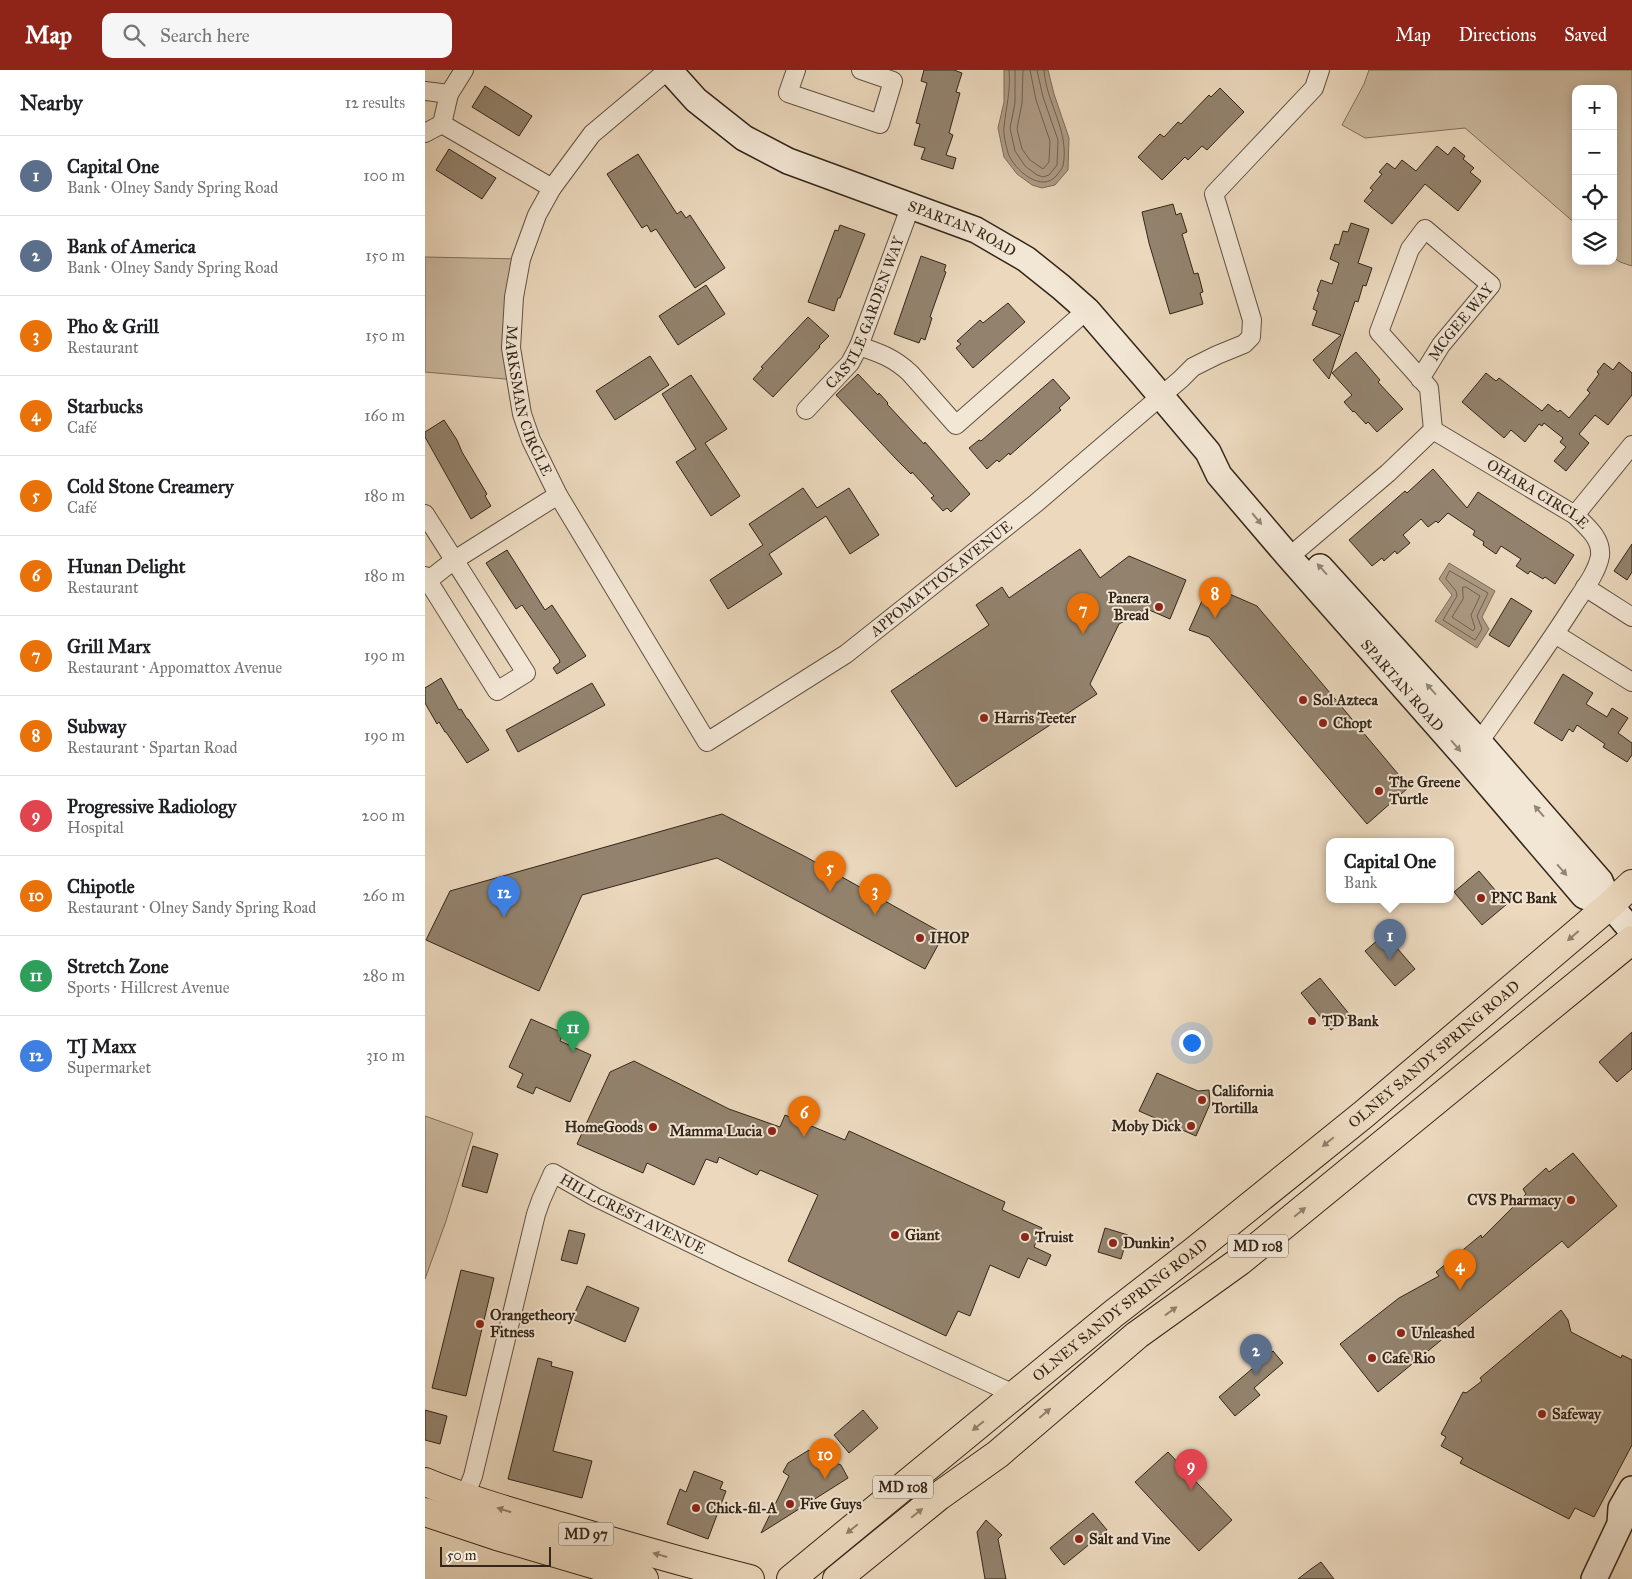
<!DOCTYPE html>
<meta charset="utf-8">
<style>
body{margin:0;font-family:"IM FELL Great Primer",serif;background:#f6f6f6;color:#202124}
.controls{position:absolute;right:15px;top:15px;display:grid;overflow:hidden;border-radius:10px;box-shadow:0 2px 12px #0003}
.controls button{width:45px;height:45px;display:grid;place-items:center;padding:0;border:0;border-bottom:1px solid #e0e0e0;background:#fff;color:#202124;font:25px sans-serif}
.scale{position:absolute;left:15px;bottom:12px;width:111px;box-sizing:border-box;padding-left:5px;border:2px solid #342619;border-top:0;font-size:14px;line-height:18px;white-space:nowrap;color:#342619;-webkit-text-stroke:4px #f2e6d4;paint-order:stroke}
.you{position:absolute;left:766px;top:972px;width:18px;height:18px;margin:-12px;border:4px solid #fff;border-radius:50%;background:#1a73e8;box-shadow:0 0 0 8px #1a73e833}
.badge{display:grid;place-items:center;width:32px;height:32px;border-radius:50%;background:#8f2418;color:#fff;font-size:16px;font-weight:700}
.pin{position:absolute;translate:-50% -41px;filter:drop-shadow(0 1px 2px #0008)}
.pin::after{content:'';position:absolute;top:26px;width:18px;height:15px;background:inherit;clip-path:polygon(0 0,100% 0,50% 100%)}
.popup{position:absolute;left:901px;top:768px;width:128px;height:65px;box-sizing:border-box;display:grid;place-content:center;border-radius:10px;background:#fff;filter:drop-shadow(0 1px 4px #0005);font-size:16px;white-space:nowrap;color:#757577}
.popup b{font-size:19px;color:#202124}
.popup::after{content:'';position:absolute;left:50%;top:100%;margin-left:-10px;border:10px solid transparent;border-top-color:#fff}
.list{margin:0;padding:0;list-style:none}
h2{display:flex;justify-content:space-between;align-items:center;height:65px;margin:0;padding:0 20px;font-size:21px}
h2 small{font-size:16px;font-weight:400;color:#757577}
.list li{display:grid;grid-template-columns:32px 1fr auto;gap:15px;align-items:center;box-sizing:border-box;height:80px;padding:0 20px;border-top:1px solid #e0e0e0}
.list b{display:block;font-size:19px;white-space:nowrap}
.list p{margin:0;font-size:16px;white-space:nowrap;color:#757577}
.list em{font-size:16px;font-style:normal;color:#757577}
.icon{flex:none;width:28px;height:28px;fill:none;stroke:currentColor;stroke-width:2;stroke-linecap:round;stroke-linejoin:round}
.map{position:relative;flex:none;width:1207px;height:1509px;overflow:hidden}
header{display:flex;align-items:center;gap:30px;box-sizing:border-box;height:70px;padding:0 25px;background:#8f2418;color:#fff}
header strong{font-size:24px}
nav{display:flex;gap:28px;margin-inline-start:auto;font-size:18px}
.search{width:350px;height:45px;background:#f6f6f6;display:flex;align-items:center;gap:12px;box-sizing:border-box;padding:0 18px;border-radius:10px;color:#757577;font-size:19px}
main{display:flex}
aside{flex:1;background:#fff}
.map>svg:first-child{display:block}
</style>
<header>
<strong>Map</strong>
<div class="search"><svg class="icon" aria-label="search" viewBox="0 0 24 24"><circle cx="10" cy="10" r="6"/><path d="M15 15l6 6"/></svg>Search here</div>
<nav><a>Map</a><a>Directions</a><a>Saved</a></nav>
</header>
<main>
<aside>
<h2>Nearby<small>12 results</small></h2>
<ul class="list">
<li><span class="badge" style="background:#5c6f8a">1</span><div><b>Capital One</b><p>Bank · Olney Sandy Spring Road</p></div><em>100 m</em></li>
<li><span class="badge" style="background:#5c6f8a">2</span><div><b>Bank of America</b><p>Bank · Olney Sandy Spring Road</p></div><em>150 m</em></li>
<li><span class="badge" style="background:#e8710a">3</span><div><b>Pho &amp; Grill</b><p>Restaurant</p></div><em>150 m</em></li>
<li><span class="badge" style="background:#e8710a">4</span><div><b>Starbucks</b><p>Café</p></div><em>160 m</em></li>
<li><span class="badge" style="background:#e8710a">5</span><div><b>Cold Stone Creamery</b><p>Café</p></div><em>180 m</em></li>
<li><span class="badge" style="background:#e8710a">6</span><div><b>Hunan Delight</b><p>Restaurant</p></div><em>180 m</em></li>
<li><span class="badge" style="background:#e8710a">7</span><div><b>Grill Marx</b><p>Restaurant · Appomattox Avenue</p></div><em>190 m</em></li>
<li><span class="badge" style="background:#e8710a">8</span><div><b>Subway</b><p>Restaurant · Spartan Road</p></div><em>190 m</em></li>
<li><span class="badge" style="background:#e0444e">9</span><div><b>Progressive Radiology</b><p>Hospital</p></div><em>200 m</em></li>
<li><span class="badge" style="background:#e8710a">10</span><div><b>Chipotle</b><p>Restaurant · Olney Sandy Spring Road</p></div><em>260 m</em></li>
<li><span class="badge" style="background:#2e9e5b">11</span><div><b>Stretch Zone</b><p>Sports · Hillcrest Avenue</p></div><em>280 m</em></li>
<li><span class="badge" style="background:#3f7fe0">12</span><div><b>TJ Maxx</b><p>Supermarket</p></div><em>310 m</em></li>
</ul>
</aside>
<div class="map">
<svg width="1207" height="1509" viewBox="0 0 1207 1509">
<rect width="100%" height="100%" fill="#ebd8bd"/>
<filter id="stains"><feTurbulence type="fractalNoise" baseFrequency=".004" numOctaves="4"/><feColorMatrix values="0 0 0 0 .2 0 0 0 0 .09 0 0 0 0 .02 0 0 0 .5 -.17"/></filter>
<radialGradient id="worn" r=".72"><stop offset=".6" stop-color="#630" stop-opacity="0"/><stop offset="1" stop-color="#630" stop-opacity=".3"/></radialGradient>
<path fill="#ccbaa1" stroke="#80705d" d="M944 0H1207V196L1195 192 1188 187V19H1151V154L1040 58 940 68 917 55 939 14Z
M0 187 96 189 91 310 0 302Z
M0 1046 48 1063 21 1151 0 1209Z"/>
<path fill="#ad9b85" stroke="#7d6c5a" d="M579 0H623L629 24 644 68 643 100 630 115 617 118 607 115 592 104 579 87 573 58 579 32Z
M1024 493 1070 521 1057 547 1064 559 1052 578 1010 551 1027 525 1014 509Z"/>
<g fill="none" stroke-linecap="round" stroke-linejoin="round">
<path stroke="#70604f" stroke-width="1" d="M584 0C586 20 581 37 579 57 578 64 581 75 583 83 589 100 617 124 632 105 634 102 637 99 638 96 645 61 621 33 619 0
M590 0V33L585 58 590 81 600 96 612 105 618 107 624 105 632 95 633 70 618 27 612 0
M598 0 597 33 592 59 597 79 605 90 618 99 624 92 625 71 611 30 605 0
M1025 501 1063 523 1052 546 1057 559 1050 570 1018 550 1032 526 1031 521 1021 509Z
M1038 517H1041L1055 526 1046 545 1050 558 1048 561 1027 547 1038 529Z"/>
</g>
<path fill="#93836e" stroke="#342619" d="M499 0H529L537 3 531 22 535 23 524 63 528 65 521 85 531 88 528 99 496 89 500 78 489 75 495 54 491 53 502 13 496 11Z
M60 16 107 46 94 66 47 37Z
M795 18 819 42 782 80 777 76 763 90 760 87 737 110 713 87 735 64 739 67 753 52 756 54 784 25 786 27Z
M1012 76 1023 85 1029 77 1040 86 1038 89 1049 98 1045 102 1056 111 1033 141 1000 114 967 154 939 131 948 120 945 118 957 104 954 102 962 93 970 99 977 90 991 101Z
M24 79 71 108 57 129 11 100Z
M213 84 252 144 256 141 261 148 265 145 300 198 270 218 231 159 226 162 222 155 217 158 182 104Z
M748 134 751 145 756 143 762 162 757 164 769 204 773 203 778 222 775 223 778 234 745 244 724 173 717 142Z
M926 153 944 159 933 193 947 198 941 216 938 215 933 232 930 231 904 309 888 290 916 265 887 255 892 241 888 239 894 222 892 221 896 210 907 214 914 193 905 189 910 174 914 175 918 161 923 162Z
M415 155 440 164 415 228H413L409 241 383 232 410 160 413 161Z
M496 186 521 195 519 201 521 202 505 247 507 248 500 270 496 268 494 273 469 264Z
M281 215 300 244 253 275 234 246Z
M583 233 600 252 548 298 531 278 536 274 532 271 555 250 558 253Z
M383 247 404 266 394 276 395 277 348 327 328 309 338 298 336 297Z
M931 282 955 310 953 312 978 339 952 362 943 352 941 354 929 341 928 342 919 332 927 325 907 303Z
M225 286 244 315 190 350 171 321Z
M1194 292 1207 303V325L1183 355 1170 345 1154 364 1164 373 1141 401 1129 391 1141 377 1135 372 1138 368 1119 353 1117 356 1114 354 1100 372 1086 360 1079 368 1037 332 1061 303 1071 311 1074 308 1117 341 1123 334 1133 342 1135 340 1144 348 1165 323 1162 320 1174 304 1172 302 1179 293 1188 300Z
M433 304 453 325 454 323 463 333 462 334 499 374 500 372 545 424 526 442 522 438 518 441 506 428 509 426 487 402 486 404 472 390 411 325Z
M266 305 302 359 280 373 315 426 286 446 251 392 271 379 237 324Z
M628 309 645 328 634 338 636 340 585 385 584 383 574 392 572 390 562 399 544 378 554 370 556 371Z
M19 350 32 370 37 382 62 424 60 426 66 436 46 449 0 367V362Z
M1008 399 1042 438 1053 422 1149 485 1130 514 1120 507 1118 509 1105 501 1103 504 1091 496 1096 489 1076 476 1071 484 1058 475 1059 472 1048 465 1050 461 1023 443 1013 453 1011 451 1003 457 996 449 978 465 985 473 972 484 970 481 959 491 957 488 947 496 924 470 980 421 982 423Z
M378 418 392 438 424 418 454 465 425 484 401 446 344 484 357 504 303 539 285 510 338 475 324 454Z
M1207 474V502L1202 510 1189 501Z
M655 479 675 508 704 486 761 510 745 549 722 539 694 554 665 614 672 624 531 717 466 621 564 555 551 535 577 517 584 528Z
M82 480 120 540 127 535 161 586 132 604 128 598 135 592 134 589 97 535 91 539 61 493Z
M784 515 832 536 984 717 942 754 784 567 764 560Z
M1086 528 1107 541 1084 577 1064 565Z
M1138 604 1168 623 1161 634 1182 647 1187 638 1203 648 1193 663 1207 673V685L1202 692 1178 677 1180 674 1152 655 1148 662 1144 659 1137 671 1109 653Z
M16 608 34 640 36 639 42 649H43L64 680 42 693 21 662H20L14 652 12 654 0 633V618Z
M167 613 180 635 93 682 81 660Z
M297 744 381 787 519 864 500 899 292 788 157 825 114 921 1 870 25 821Z
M1054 801 1082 834 1057 855 1029 822Z
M960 864 990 899 970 916 940 881Z
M895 908 925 945 906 960 876 923Z
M106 949 138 963 135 971 166 985 145 1032 111 1017 108 1024 92 1017 98 1004 84 997Z
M1207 962V999L1192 1012 1174 992Z
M209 991 304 1039 355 1057 360 1045 420 1070 424 1061 580 1132 577 1140 617 1158 609 1177 626 1185 621 1196 603 1188 594 1208 565 1195 545 1246 533 1241 521 1266 363 1191 393 1125 335 1100 332 1105 294 1087 292 1093 281 1089 269 1115 222 1093 218 1103 152 1074 185 1002Z
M732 1003 773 1021 784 1020 785 1034 771 1066 714 1041Z
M48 1076 73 1084 62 1123 37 1116Z
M1148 1083 1192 1136 1143 1178 1137 1171 953 1322 915 1274 974 1228 1014 1206 1011 1202 1056 1165 1057 1168 1101 1124 1098 1119 1121 1098 1124 1102Z
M680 1158 703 1165 696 1189 673 1182Z
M144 1160 160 1164 152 1194 136 1190Z
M36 1200 69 1208 41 1326 7 1318Z
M162 1216 214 1238 200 1272 147 1249Z
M1136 1240 1143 1250 1146 1262 1196 1288 1197 1285 1207 1290V1375L1169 1447 1150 1438 1144 1449 1035 1393 1038 1388 1016 1376 1021 1367 1016 1364 1038 1322 1041 1323 1057 1311 1055 1308Z
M848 1281 858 1293 829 1318 835 1325 810 1346 794 1327Z
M113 1288 127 1292 126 1296 148 1302 128 1381 167 1391 157 1428 83 1409Z
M0 1340 22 1346 15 1374 0 1370Z
M438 1340 453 1358 424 1383 409 1365Z
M384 1380 391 1391 396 1387 416 1395 423 1408 336 1463 364 1406 358 1402 363 1393Z
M743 1382 807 1450 774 1481 710 1412Z
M269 1401 298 1412 295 1419 301 1421 283 1469 242 1454 255 1419 261 1422Z
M668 1443 682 1460 639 1495 625 1478Z
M561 1450 577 1465 573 1469 581 1509H560L552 1462Z
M896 1492 909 1509H873L886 1499Z"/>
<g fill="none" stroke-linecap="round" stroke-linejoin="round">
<defs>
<g id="street">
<path id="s1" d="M243 0 167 64 127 118 112 145 96 189 89 227 86 278 97 344 106 370 133 425 282 672 421 584 610 434 756 309 768 297 792 285 819 274 826 267 827 250 789 124 889 18 895 0"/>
<path d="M371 0 363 23 455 54 468 11 436 0"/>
<path d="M0 21 24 24 17 54"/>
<path d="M24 24 39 0"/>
<path d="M17 54 127 118"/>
<path d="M0 63 17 54"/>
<path d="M434 276C455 283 469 288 485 303L531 355 662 240"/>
<path id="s2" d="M995 309 1016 275 1066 215 1000 159 985 179 954 262 1004 318 1008 360"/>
<path id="s3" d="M381 340 425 293 434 276 486 135"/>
<path d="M0 444 101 603 72 621 0 506"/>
<path d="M1150 445 1207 375"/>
<path id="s4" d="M864 487 963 403 1008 360 1150 445C1161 456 1177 468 1175 486 1172 503 1157 522 1148 536 1118 583 1086 627 1054 672"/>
<path d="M0 513 28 491 133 425"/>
<path d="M1160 517 1207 547"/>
<path d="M1130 564 1207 612"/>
<path id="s5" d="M36 1436 48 1406 111 1144 116 1130 128 1103 170 1127 311 1195 591 1325"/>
</g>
<g id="secondary">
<path id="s6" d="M244 0 271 30 319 68 363 91 551 160 601 189 636 217 662 240 719 306 783 382 794 405 864 487 1042 689 1159 826 1185 835"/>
<path d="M895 497 1054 672 1175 811 1185 835 1207 861"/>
<path d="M1169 1509 1195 1454 1196 1438 1207 1419"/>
</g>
<g id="primary">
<path d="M0 1412C46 1431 94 1444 141 1458 202 1476 263 1494 325 1509"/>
<path d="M0 1442 72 1466 219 1509"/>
<path id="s7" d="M366 1509 688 1244 768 1182 939 1044 1185 835 1207 814"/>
<path d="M412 1509 514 1426 573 1384 712 1265 815 1191 1207 870"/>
</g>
</defs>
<use href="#street" stroke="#625242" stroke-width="20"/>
<use href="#secondary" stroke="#342619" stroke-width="28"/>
<use href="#primary" stroke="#342619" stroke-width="30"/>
<use href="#street" stroke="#f2e6d4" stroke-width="18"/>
<use href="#secondary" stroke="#f2e6d4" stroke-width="25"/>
<use href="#primary" stroke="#ebd8bd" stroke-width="28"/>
</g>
<defs><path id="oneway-solid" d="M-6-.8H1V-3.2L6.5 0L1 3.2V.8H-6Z" transform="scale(1.25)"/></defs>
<g fill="#938676">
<use href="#oneway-solid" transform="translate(832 449) rotate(50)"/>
<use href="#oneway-solid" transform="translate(897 499) rotate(-132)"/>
<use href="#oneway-solid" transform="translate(1006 619) rotate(-132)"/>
<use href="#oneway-solid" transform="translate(1031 676) rotate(49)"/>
<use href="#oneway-solid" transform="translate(1114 741) rotate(-131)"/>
<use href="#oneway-solid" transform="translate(1137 800) rotate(49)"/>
</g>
<g fill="#907f6b">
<use href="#oneway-solid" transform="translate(1148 866) rotate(139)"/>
<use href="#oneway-solid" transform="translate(903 1072) rotate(141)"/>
<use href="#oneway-solid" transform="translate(875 1142) rotate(-39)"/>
<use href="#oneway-solid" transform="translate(746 1241) rotate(-36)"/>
<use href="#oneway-solid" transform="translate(620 1343) rotate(-41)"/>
<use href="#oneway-solid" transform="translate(553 1356) rotate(141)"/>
<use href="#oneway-solid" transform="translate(79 1440) rotate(-163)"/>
<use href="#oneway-solid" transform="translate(492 1443) rotate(-39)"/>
<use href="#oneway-solid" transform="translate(427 1459) rotate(141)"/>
<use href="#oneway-solid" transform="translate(235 1485) rotate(-164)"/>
</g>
<g fill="#8f2418" stroke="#f2e6d4" stroke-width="2">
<circle cx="734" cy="537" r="5"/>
<circle cx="878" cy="630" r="5"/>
<circle cx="559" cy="648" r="5"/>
<circle cx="898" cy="653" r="5"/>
<circle cx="954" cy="721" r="5"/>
<circle cx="1056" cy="828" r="5"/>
<circle cx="495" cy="868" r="5"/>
<circle cx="887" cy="951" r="5"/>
<circle cx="777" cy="1030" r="5"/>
<circle cx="766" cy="1056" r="5"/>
<circle cx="228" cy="1057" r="5"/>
<circle cx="347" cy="1061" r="5"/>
<circle cx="1146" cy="1130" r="5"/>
<circle cx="470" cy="1165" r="5"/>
<circle cx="600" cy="1167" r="5"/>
<circle cx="688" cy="1173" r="5"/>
<circle cx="55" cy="1254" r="5"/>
<circle cx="976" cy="1263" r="5"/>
<circle cx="947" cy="1288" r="5"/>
<circle cx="1117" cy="1344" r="5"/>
<circle cx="365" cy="1434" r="5"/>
<circle cx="271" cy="1438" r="5"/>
<circle cx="654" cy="1469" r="5"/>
</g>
<g text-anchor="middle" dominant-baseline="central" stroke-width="4" stroke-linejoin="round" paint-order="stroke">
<g fill="#f2e6d4" stroke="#6d6051" stroke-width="1">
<rect x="803" y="1164.5" width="60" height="23" rx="4"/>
<rect x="448" y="1405.5" width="60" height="23" rx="4"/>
<rect x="133.5" y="1452.5" width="55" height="23" rx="4"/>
</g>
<g font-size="14" font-weight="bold" fill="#342619">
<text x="833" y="1176">MD 108</text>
<text x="478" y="1417">MD 108</text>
<text x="161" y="1464">MD 97</text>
</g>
<g font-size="15" fill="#342619" stroke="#f2e6d4">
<text stroke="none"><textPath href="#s6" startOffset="338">SPARTAN ROAD</textPath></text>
<text stroke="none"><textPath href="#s3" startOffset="116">CASTLE GARDEN WAY</textPath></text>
<text stroke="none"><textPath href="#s2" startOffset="70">MCGEE WAY</textPath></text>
<text stroke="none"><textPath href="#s1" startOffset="389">MARKSMAN CIRCLE</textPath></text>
<text stroke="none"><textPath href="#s4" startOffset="315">OHARA CIRCLE</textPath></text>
<text stroke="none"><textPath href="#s1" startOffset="1064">APPOMATTOX AVENUE</textPath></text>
<text stroke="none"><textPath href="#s6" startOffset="980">SPARTAN ROAD</textPath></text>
<text stroke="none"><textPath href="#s7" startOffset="830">OLNEY SANDY SPRING ROAD</textPath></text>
<text stroke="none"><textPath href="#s5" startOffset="436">HILLCREST AVENUE</textPath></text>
<text stroke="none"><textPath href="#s7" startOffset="425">OLNEY SANDY SPRING ROAD</textPath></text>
</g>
<g font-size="15" font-weight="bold" fill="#342619" stroke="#f2e6d4" text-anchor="start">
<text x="724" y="528" text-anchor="end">Panera<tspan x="724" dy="17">Bread</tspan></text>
<text x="888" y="630">Sol Azteca</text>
<text x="569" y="648">Harris Teeter</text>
<text x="908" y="653">Chopt</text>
<text x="964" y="712">The Greene<tspan x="964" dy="17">Turtle</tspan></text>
<text x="1066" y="828">PNC Bank</text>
<text x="505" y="868">IHOP</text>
<text x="897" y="951">TD Bank</text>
<text x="787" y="1021">California<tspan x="787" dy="17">Tortilla</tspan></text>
<text x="756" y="1056" text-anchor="end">Moby Dick</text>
<text x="218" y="1057" text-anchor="end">HomeGoods</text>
<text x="337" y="1061" text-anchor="end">Mamma Lucia</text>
<text x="1136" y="1130" text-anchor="end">CVS Pharmacy</text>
<text x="480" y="1165">Giant</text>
<text x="610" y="1167">Truist</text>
<text x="698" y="1173">Dunkin'</text>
<text x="65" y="1245">Orangetheory<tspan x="65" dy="17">Fitness</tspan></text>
<text x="986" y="1263">Unleashed</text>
<text x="957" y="1288">Cafe Rio</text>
<text x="1127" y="1344">Safeway</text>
<text x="375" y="1434">Five Guys</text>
<text x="281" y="1438">Chick-fil-A</text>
<text x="664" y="1469">Salt and Vine</text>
</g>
</g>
<rect width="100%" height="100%" filter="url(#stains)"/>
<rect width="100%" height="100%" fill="url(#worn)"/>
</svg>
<div class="controls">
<button>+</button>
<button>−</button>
<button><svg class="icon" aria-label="locate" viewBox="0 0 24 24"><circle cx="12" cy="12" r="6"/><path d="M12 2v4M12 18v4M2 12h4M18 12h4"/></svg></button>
<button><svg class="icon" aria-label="layers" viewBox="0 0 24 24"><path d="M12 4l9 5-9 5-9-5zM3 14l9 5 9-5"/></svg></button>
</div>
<div class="scale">50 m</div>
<div class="you"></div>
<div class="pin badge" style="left:965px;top:890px;background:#5c6f8a">1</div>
<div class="popup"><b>Capital One</b>Bank</div>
<div class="pin badge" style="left:831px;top:1305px;background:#5c6f8a">2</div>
<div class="pin badge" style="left:450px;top:845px;background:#e8710a">3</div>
<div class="pin badge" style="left:1035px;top:1220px;background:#e8710a">4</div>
<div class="pin badge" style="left:405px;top:822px;background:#e8710a">5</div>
<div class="pin badge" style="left:379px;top:1067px;background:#e8710a">6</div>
<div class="pin badge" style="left:658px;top:564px;background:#e8710a">7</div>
<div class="pin badge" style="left:790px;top:548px;background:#e8710a">8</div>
<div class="pin badge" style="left:766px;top:1420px;background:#e0444e">9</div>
<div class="pin badge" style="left:400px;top:1409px;background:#e8710a">10</div>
<div class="pin badge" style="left:148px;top:982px;background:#2e9e5b">11</div>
<div class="pin badge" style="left:79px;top:847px;background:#3f7fe0">12</div>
</div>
</main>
